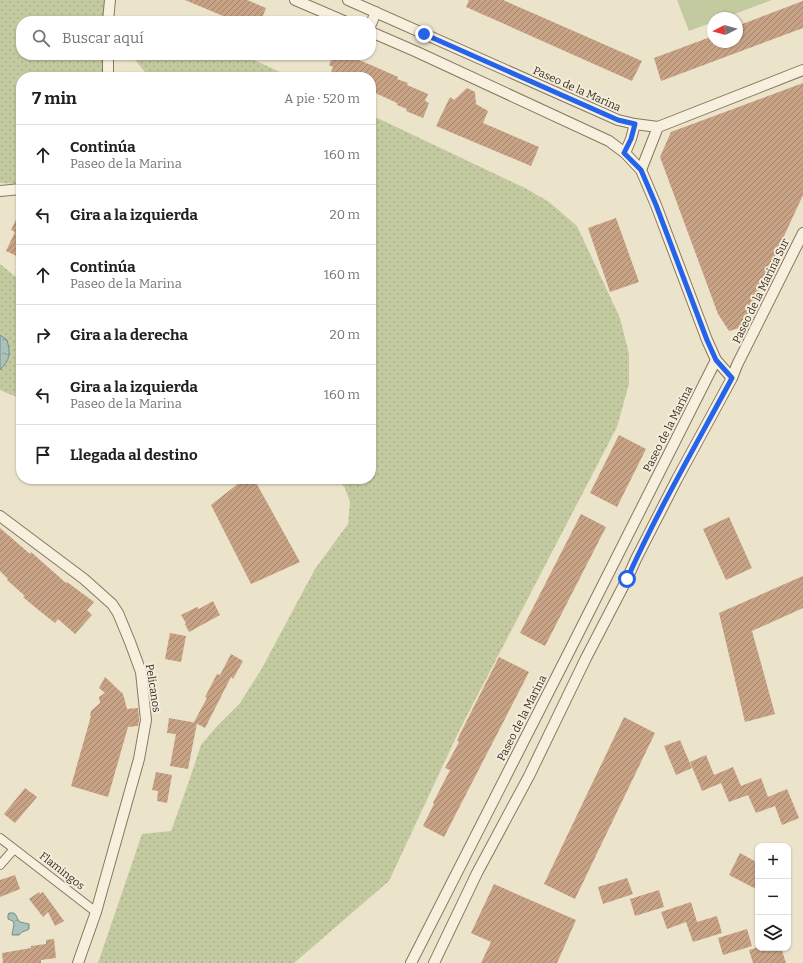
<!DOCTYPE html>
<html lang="es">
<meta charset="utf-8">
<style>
body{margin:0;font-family:Bitter,serif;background:#f2f2f2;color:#202124}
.controls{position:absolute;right:12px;bottom:12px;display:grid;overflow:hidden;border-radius:8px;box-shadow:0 1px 3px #0004}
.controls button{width:36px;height:36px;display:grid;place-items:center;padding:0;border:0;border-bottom:1px solid #e0e0e0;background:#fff;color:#202124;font:20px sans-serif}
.compass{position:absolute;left:707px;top:12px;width:36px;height:36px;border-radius:50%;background:#fff;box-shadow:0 1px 3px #0004;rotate:264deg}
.stop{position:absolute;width:12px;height:12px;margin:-9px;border:3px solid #2563eb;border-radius:50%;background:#fff}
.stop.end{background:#2563eb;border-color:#fff;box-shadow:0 1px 4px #0008}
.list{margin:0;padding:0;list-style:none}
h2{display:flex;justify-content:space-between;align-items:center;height:52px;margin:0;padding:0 16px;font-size:17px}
h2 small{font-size:13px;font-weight:400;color:#757577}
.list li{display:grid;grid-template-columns:26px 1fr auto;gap:12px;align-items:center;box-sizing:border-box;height:60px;padding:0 16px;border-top:1px solid #e0e0e0}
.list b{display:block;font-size:15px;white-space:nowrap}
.list p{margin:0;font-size:13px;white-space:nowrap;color:#757577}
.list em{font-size:13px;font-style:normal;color:#757577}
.icon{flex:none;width:22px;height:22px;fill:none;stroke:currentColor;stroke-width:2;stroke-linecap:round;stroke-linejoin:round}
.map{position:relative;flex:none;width:803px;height:963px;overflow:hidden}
.search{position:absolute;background:#fff;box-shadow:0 1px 3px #0004;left:16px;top:16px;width:360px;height:44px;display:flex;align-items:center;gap:10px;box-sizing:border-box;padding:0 14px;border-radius:16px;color:#757577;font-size:15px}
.panel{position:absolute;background:#fff;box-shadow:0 1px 3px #0004;left:16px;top:72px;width:360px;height:412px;border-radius:16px}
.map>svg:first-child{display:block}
</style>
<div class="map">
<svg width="803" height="963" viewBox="0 0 803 963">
<defs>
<pattern id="grass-dots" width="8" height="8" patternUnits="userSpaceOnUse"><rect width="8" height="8" fill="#c4caa0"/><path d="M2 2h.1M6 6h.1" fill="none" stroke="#a9ae8a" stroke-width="1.8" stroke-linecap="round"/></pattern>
<pattern id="water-ripples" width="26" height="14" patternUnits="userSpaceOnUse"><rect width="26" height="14" fill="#abc1bb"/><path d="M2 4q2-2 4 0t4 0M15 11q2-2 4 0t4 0" fill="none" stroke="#8c9d98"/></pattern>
<pattern id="building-hatch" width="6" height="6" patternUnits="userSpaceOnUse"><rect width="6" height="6" fill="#c7a284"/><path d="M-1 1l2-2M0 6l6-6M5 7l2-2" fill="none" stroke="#a3846c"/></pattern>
</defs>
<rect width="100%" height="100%" fill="#ece3cb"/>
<path fill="url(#grass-dots)" d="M0 0H109L107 21H21V55H106V77H21V184L0 183Z
M131 55H243L291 77H149Z
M371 115 525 188 549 202 577 226 620 318 629 354V384L617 427 459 731 389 881 294 963H98L142 834 171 831 188 784 201 745 217 726 240 703 261 670 315 569 348 524 350 502 345 488 337 479H371Z
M0 264 18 279 21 280V399L0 390Z"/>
<path fill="#c4caa0" d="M677 0H772L724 18H713V22L689 31Z"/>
<path fill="url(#water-ripples)" stroke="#728f89" d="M0 335 7 340C11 355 10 359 0 370Z
M9 913H14C17 915 17 920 20 922 23 923 26 923 29 924V929C25 932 23 930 19 935H12L14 924 13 921 8 919V915Z"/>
<path fill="url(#building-hatch)" d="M185 0H247L266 8 261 21H235Z
M469 0H503L642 61 632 81 466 7Z
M803 1V28L661 81 654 58 713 36V42H737V26Z
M333 55H346L371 65 398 77 397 79 408 83 407 85 428 94 425 101 429 103 423 118 406 111 407 109 397 105V103L371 91V77H334L330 75 333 67 329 65Z
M803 83V195L742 327 729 331 718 314 660 157 671 132Z
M467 88 475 92 476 104 488 111 483 123 539 147 531 166 436 126 450 97 454 100Z
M21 209V258L6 251 15 232 11 230Z
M616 218 639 282 610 292 588 228Z
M619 435 646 449 617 507 590 493Z
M244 479H254L300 562 251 584 211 505Z
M581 514 606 527 545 646 520 633Z
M729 517 752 568 726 580 703 529Z
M0 528 30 554 31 552 66 583 67 582 94 602 87 610 92 615 75 634 58 619 55 623 36 608 23 597 25 596 7 580 8 579 0 571Z
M803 576V608L752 631 775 714 745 722 719 613Z
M213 601 220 615 189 632 185 624 186 623 181 615 197 607 199 609Z
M170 633 186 636 181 662 165 659Z
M231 654 243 661 233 679 231 677 205 728 194 722 207 698 205 697 217 674 220 675Z
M499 657 529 672 444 837 423 826 434 804 433 803 450 770 445 768 459 742 457 740Z
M105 677 123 694 127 709 138 708 139 720 138 726 128 727 108 797 71 786 91 716H90L91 711 100 703 99 697 105 693 99 688Z
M624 717 655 733 575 899 544 884Z
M169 718 197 723 188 769 170 766 176 734 167 733Z
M680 740 692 768 676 775 664 746Z
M706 755 714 775 733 767 741 786 761 778 768 797 787 789 799 818 782 825 775 806 756 813 748 795 729 802 721 783 702 791 690 762Z
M156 772 172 775 167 803 157 801 158 791 152 790Z
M25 788 37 797 15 823 4 814Z
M740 853 758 863V890L729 875Z
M15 875 20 889 0 897V880Z
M627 878 633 894 603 904 598 887Z
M494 884 576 920 557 963H481L491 942 471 933Z
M659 890 664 907 635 916 630 899Z
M39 892 40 894 43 892 64 921 55 926 48 912 43 917 29 899Z
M691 902 697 922 717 916 722 933 693 942 686 922 667 929 661 912Z
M747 929 752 946 723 955 718 938Z
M54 939 56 958 41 960V963H3L2 953 31 948V946L46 944V940Z
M756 948H781L786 963H753L749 950Z"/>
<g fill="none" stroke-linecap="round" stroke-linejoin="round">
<defs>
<path id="minor" d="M0 838 96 912
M0 865 14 849"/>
<path id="tertiary" d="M295 0 344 21
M348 0 618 120 635 124 658 127 803 70
M108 21 110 0
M371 24 376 12
M371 32 417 52 609 141 625 153 641 170 656 205 707 340 716 360 570 650 411 963
M108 55V77
M625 153 631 139 635 124
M641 170 658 127
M0 191 21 189
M716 360 732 378
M0 516 84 579 112 604 118 613 130 642 141 672 146 720 139 759 96 912 78 963
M434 963 477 873 529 776 586 658 627 579 636 559 677 479 732 378 737 365 803 233"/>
</defs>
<use href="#minor" stroke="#887760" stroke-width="10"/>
<use href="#tertiary" stroke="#887760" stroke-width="12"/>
<use href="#minor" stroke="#f7f0de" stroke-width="8"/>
<use href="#tertiary" stroke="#f7f0de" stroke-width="10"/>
</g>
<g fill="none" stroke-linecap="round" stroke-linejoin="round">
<path stroke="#2563eb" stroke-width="5" d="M424 34 618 120 635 124 631 139 624 153 641 170 656 205 707 340 716 360 732 378C696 445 658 510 627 579"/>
</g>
<g text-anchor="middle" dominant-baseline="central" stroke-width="4" stroke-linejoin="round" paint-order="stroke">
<g font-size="11" fill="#3a2f23" stroke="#f4eddb">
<text transform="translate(577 89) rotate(24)">Paseo de la Marina</text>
<text transform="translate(761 291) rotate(-64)">Paseo de la Marina Sur</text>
<text transform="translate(668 429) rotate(-63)">Paseo de la Marina</text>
<text transform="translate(153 688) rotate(81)">Pelicanos</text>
<text transform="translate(522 718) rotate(-63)">Paseo de la Marina</text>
<text transform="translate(62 871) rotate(38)">Flamingos</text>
</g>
</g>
</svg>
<div class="controls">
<button>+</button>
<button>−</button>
<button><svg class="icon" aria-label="layers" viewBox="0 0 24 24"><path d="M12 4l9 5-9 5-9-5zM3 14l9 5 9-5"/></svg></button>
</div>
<svg class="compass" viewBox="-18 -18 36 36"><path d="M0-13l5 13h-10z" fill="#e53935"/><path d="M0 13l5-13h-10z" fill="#757577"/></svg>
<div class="stop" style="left:627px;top:579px"></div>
<div class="stop end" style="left:424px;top:34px"></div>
<div class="search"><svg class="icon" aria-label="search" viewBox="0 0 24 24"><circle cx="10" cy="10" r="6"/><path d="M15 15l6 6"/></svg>Buscar aquí</div>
<section class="panel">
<h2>7 min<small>A pie · 520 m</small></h2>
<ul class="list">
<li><svg class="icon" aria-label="ahead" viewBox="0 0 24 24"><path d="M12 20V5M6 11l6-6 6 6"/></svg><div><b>Continúa</b><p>Paseo de la Marina</p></div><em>160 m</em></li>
<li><svg class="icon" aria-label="left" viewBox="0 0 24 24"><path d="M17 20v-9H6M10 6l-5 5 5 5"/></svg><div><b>Gira a la izquierda</b></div><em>20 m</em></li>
<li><svg class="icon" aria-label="ahead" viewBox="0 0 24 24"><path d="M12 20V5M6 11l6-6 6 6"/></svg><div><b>Continúa</b><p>Paseo de la Marina</p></div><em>160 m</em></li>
<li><svg class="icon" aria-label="right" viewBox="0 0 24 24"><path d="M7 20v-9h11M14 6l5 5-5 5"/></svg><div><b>Gira a la derecha</b></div><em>20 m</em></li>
<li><svg class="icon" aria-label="left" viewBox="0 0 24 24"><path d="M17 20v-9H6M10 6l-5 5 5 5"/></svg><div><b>Gira a la izquierda</b><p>Paseo de la Marina</p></div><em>160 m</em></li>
<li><svg class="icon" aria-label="arrive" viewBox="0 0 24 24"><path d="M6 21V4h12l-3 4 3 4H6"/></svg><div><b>Llegada al destino</b></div></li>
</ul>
</section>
</div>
